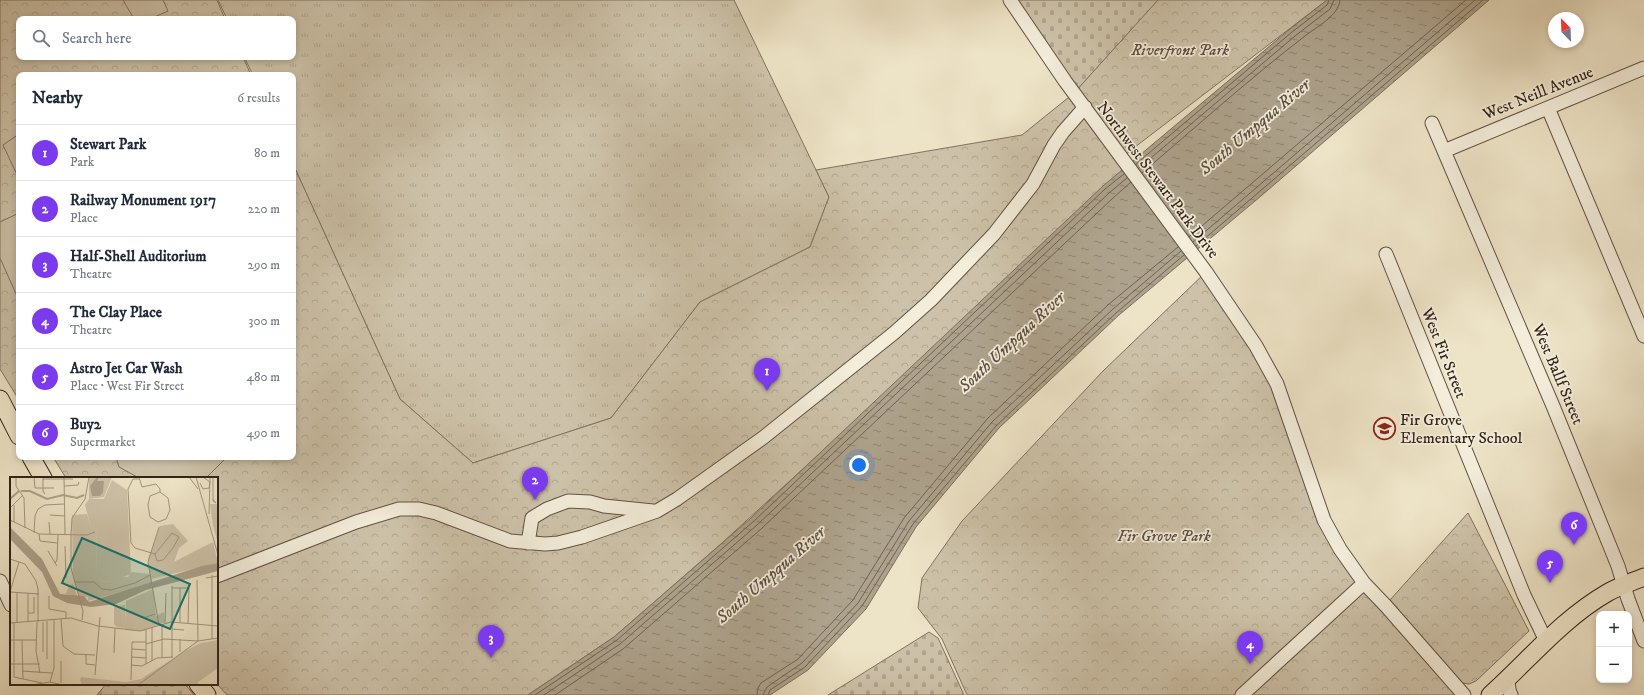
<!DOCTYPE html>
<meta charset="utf-8">
<style>
body{margin:0;font-family:"IM FELL DW Pica",serif;background:#f6f6f7;color:#1f2937}
.controls{position:absolute;right:12px;bottom:12px;display:grid;overflow:hidden;border-radius:8px;box-shadow:0 2px 6px #0003}
.controls button{width:36px;height:36px;display:grid;place-items:center;padding:0;border:0;border-bottom:1px solid #e0e1e3;background:#fff;color:#1f2937;font:20px sans-serif}
.compass{position:absolute;left:1548px;top:12px;width:36px;height:36px;border-radius:50%;background:#fff;box-shadow:0 2px 6px #0003;rotate:337deg}
.you{position:absolute;left:859px;top:465px;width:14px;height:14px;margin:-10px;border:3px solid #fff;border-radius:50%;background:#1a73e8;box-shadow:0 0 0 6px #1a73e833}
.badge{display:grid;place-items:center;width:26px;height:26px;border-radius:50%;background:#7c3aed;color:#fff;font-size:13px;font-weight:700}
.pin{position:absolute;translate:-50% -33px;filter:drop-shadow(0 1px 2px #0008)}
.pin::after{content:'';position:absolute;top:21px;width:14px;height:12px;background:inherit;clip-path:polygon(0 0,100% 0,50% 100%)}
.list{margin:0;padding:0;list-style:none}
h2{display:flex;justify-content:space-between;align-items:center;height:52px;margin:0;padding:0 16px;font-size:17px}
h2 small{font-size:13px;font-weight:400;color:#747a83}
.list li{display:grid;grid-template-columns:26px 1fr auto;gap:12px;align-items:center;box-sizing:border-box;height:56px;padding:0 16px;border-top:1px solid #e0e1e3}
.list b{display:block;font-size:15px;white-space:nowrap}
.list p{margin:0;font-size:13px;white-space:nowrap;color:#747a83}
.list em{font-size:13px;font-style:normal;color:#747a83}
.icon{flex:none;width:22px;height:22px;fill:none;stroke:currentColor;stroke-width:2;stroke-linecap:round;stroke-linejoin:round}
.map{position:relative;flex:none;width:1644px;height:695px;overflow:hidden}
.search{position:absolute;background:#fff;box-shadow:0 2px 6px #0003;left:16px;top:16px;width:280px;height:44px;display:flex;align-items:center;gap:10px;box-sizing:border-box;padding:0 14px;border-radius:8px;color:#747a83;font-size:15px}
.panel{position:absolute;background:#fff;box-shadow:0 2px 6px #0003;left:16px;top:72px;width:280px;height:388px;border-radius:8px}
.map>svg:first-child{display:block}
</style>
<div class="map">
<svg width="1644" height="695" viewBox="0 0 1644 695">
<defs>
<pattern id="grass-tufts" width="24" height="20" patternUnits="userSpaceOnUse"><rect width="24" height="20" fill="#cdc2a9"/><path d="M3 7l-1-3M5 7V3M7 7l1-3M15 17l-1-3M17 17v-4M19 17l1-3" fill="none" stroke="#b0a691"/></pattern>
<pattern id="forest-crowns" width="20" height="18" patternUnits="userSpaceOnUse"><rect width="20" height="18" fill="#cdc2a9"/><path d="M2 6a3 3 0 1 1 6 0M12 15a3 3 0 1 1 6 0" fill="none" stroke="#b0a691"/></pattern>
<pattern id="cemetery-stones" width="16" height="16" patternUnits="userSpaceOnUse"><rect width="16" height="16" fill="#cdc2a9"/><path d="M2 7V4a2 2 0 0 1 4 0v3zM10 15v-3a2 2 0 0 1 4 0v3z" fill="#b0a691"/></pattern>
<pattern id="water-ripples" width="26" height="14" patternUnits="userSpaceOnUse"><rect width="26" height="14" fill="#ada28c"/><path d="M2 4q2-2 4 0t4 0M15 11q2-2 4 0t4 0" fill="none" stroke="#8d8472"/></pattern>
</defs>
<rect width="100%" height="100%" fill="#ede3c6"/>
<filter id="stains"><feTurbulence type="fractalNoise" baseFrequency=".005" numOctaves="4"/><feColorMatrix values="0 0 0 0 .2 0 0 0 0 .09 0 0 0 0 .02 0 0 0 .5 -.17"/></filter>
<radialGradient id="worn" r=".72"><stop offset=".6" stop-color="#630" stop-opacity="0"/><stop offset="1" stop-color="#630" stop-opacity=".3"/></radialGradient>
<path fill="url(#grass-tufts)" stroke="#807262" d="M218 0H734L829 197 810 247 700 302 611 418 473 463 400 399 293 164V75H253L244 57H293V19H227Z"/>
<path fill="url(#forest-crowns)" stroke="#807262" d="M0 0H217L225 19H19V57H243L251 75H19V400L0 369Z
M1157 0H1327L1122 157 1157 206 829 445 722 543 614 637 528 695H227L217 684V478H66L53 457H293V164L400 399 473 463 611 418 700 302 810 247 829 197 816 170 1022 135 1074 93Z
M1206 272 1277 384 1333 537 1465 695H967L942 639 918 608 922 578 962 521 1103 371Z
M1468 513 1529 631 1476 681 1469 684 1462 683 1390 600Z"/>
<path fill="url(#cemetery-stones)" stroke="#807262" d="M1010 0H1158L1074 93Z
M929 632 938 638 964 695H828Z
M106 684H185L194 695H97Z"/>
<path fill="#cdc2a9" stroke="#807262" d="M123 0H163L168 11 150 19H134Z
M19 134V179L3 145Z
M19 213V295L17 296 0 258V222Z
M116 457H227L206 478H139L119 467Z"/>
<path fill="url(#water-ripples)" stroke="#7c6f5e" d="M1327 0H1489L1261 196 1119 315 999 428 916 527 866 609 808 670 770 695H528L614 637 751 518 1103 186 1290 29Z"/>
<g fill="none" stroke-linecap="round" stroke-linejoin="round">
<path stroke="#706253" stroke-width="1" d="M1136 164 1292 32 1327 5 1329 0
M1139 168 1295 36 1330 9 1334 0
M1142 173C1196 127 1249 79 1305 36 1316 27 1339 16 1340 0
M1189 237 1466 0
M1193 242 1475 0
M1196 246 1483 0
M535 695 617 640 754 521 1105 189 1124 174
M544 695 620 644 757 525 1109 193 1127 178
M555 695 623 649 761 529 1113 198 1131 182
M757 695 758 688 761 683 798 659 853 600 904 518 988 418 1109 304 1178 247
M763 695 767 687 802 663 858 603 909 521 992 422 1113 309 1181 251
M768 695 770 690 805 667 862 606 913 524 996 426 1116 313 1184 255"/>
<defs>
<path id="minor" d="M1010 0 1065 81 1206 272 1256 346 1277 384 1324 520 1340 549 1364 583 1386 606 1464 695
M1548 108 1644 336
M1432 123 1553 406 1618 566 1628 599 1644 641
M1444 151 1644 68
M1386 254 1524 595 1546 641
M528 543 532 518 547 509 568 501 590 502 604 506 653 511
M217 576 356 522 399 509H419L436 513 510 541 545 544 558 543 582 537 657 511 677 499 764 437 894 333 931 300 994 234 1033 184 1054 145 1063 132 1085 107
M0 581 11 605
M1508 679 1509 690 1511 695
M1242 695 1364 583"/>
<path id="major" d="M0 399 19 436
M31 457 43 478
M198 684 207 695
M1490 695C1528 661 1562 619 1607 593 1619 586 1632 582 1644 577"/>
</defs>
<use href="#minor" stroke="#615345" stroke-width="15"/>
<use href="#major" stroke="#32231a" stroke-width="19"/>
<use href="#minor" stroke="#f3edda" stroke-width="13"/>
<use href="#major" stroke="#ede3c6" stroke-width="17"/>
</g>
<defs>
<symbol id="school-ring" viewBox="-11 -11 22 22"><circle r="9.5" fill="#f3edda" stroke="#8f2418" stroke-width="1.5"/><path d="M0-5L7-2L0 1L-7-2ZM-4 1L0 2.5L4 1V4Q0 6-4 4Z" fill="#8f2418"/></symbol>
</defs>
<g fill-rule="evenodd">
<use href="#school-ring" x="1372" y="416" width="25" height="25"/>
</g>
<g text-anchor="middle" dominant-baseline="central" stroke-width="3.5" stroke-linejoin="round" paint-order="stroke">
<g font-size="16" font-style="italic" fill="#594b3e" stroke="#f3edda">
<text x="1180" y="50">Riverfront Park</text>
<text x="1164" y="536">Fir Grove Park</text>
</g>
<g font-size="16" fill="#32231a" stroke="#f3edda">
<text transform="translate(1538 93) rotate(-22)">West Neill Avenue</text>
<text transform="translate(1158 180) rotate(53)">Northwest Stewart Park Drive</text>
<text transform="translate(1444 353) rotate(68)">West Fir Street</text>
<text transform="translate(1558 374) rotate(67)">West Ballf Street</text>
</g>
<g font-size="16" fill="#32231a" stroke="#f3edda" text-anchor="start">
<text x="1400" y="420">Fir Grove<tspan x="1400" dy="18">Elementary School</tspan></text>
</g>
<g font-size="17" font-style="italic" fill="#5d4f42" stroke="#f3edda">
<text transform="translate(1255 127) rotate(-40)">South Umpqua River</text>
<text transform="translate(1012 342) rotate(-43)">South Umpqua River</text>
<text transform="translate(771 575) rotate(-41)">South Umpqua River</text>
</g>
</g>
<g transform="translate(10 477)">
<rect width="208" height="208" fill="#ede3c6"/>
<path d="M102 3 117 13 121 97 100 105 90 104 87 98 86 50H81L75 28 79 22H94Z" fill="#cdc2a9"/>
<path d="M77 37 81 50H86L87 98 90 104 100 105 109 100H118L121 95 140 97 203 65 208 86 141 102 142 107 78 124V120L69 119 63 96 62 38ZM143 112 146 139 154 135 155 145 134 154 115 153 116 124ZM208 163V191L188 205V208H72L70 203 71 200 116 205 131 202 175 174 191 166Z" fill="#cdc2a9"/>
<path d="M79 0H102L94 20 79 22Z" fill="#cdc2a9"/>
<path d="M200 27H208V66L203 49ZM163 47 178 64 169 71 164 85 140 97 138 82 150 49ZM63 107 67 119 56 117 59 109ZM115 128 116 151 107 150 104 147V130Z" fill="#cdc2a9"/>
<path d="M68 70 78 71V80L73 79 75 84H65V75H68ZM66 92a7 7 0 1 1 14 0a7 7 0 1 1-14 0Z" fill="#cdc2a9"/>
<path d="M87 0H89L87 4H94L93 15 90 19H82L80 9ZM0 50 32 82 50 117 74 119 79 125 192 89 208 86V94L136 113 106 127 81 130 57 126 43 119 32 95 0 62Z" fill="#ada28c"/>
<path fill="none" stroke="#ada28c" stroke-width="2" d="M11 14H20L37 22 53 18 67 21 74 18M0 22 9 14"/>
<path fill="none" stroke="#a29681" stroke-width="1" d="M6 0V9L14 21 15 51M24 0 25 11H44M33 0V14L35 17M54 0 55 58M129 0 132 10 146 7 150 12V15L140 19 138 28 140 40 148 45 156 42 160 33 158 21 150 15M179 0 188 12M186 0 208 78M33 2H63M129 2H123L118 12 121 66 125 71 145 77M190 6 193 12 199 11 200 5 193 0M54 9 68 8 69 5M203 22 206 26 203 24V1M4 28V45M0 31 13 18M199 37 200 1M40 38 55 39M0 43 29 57 77 58 85 55M39 45 40 57M149 50 138 85 149 148M24 56 25 39 28 32 35 28 54 27M162 56 169 60 163 71 153 83 147 84 145 77ZM29 57 30 64 47 66M55 69 56 101M38 74 47 89M0 82 15 87 26 104 28 112V145M45 86 47 83 48 57M196 101 208 99M187 103 188 164M64 105H84L92 112 101 113 125 106 140 98M162 111H179L178 146M0 115 9 85M0 115 29 117M18 116V145M39 119V132L56 135V141M18 136H24V120M133 141 145 137M51 142 53 169 64 177 85 178M72 143 73 134 61 91V57L62 41 75 22 79 0M7 145V116M27 145 26 174 30 196M33 145V175M170 145V111M0 146 61 141 88 149 130 154 161 145 208 149M4 146V200L32 206M155 146 156 116M152 148V181M162 152 174 153M170 162V175M202 162V98M0 163H26M12 163 13 202M136 167 154 162 188 164M122 172 136 173M104 176 105 151M76 177V187L85 188M122 180 136 181M162 181V109M37 182V144M142 184V151M0 187H30M136 187V153M121 188 132 189 147 181 163 180M12 194 42 196M85 198 90 140M121 203 122 165H136M40 205 44 191V143M51 206V184M22 208 40 205 53 208M128 208 188 164 208 161"/>
<path fill="#0f766e" fill-opacity="0.15" stroke="#0f766e" stroke-width="2" d="M72 61 180 107 160 152 52 106Z"/>
<rect width="208" height="208" fill="none" stroke="#32231a" stroke-width="2"/>
</g>
<rect width="100%" height="100%" filter="url(#stains)"/>
<rect width="100%" height="100%" fill="url(#worn)"/>
</svg>
<div class="controls">
<button>+</button>
<button>−</button>
</div>
<svg class="compass" viewBox="-18 -18 36 36"><path d="M0-13l5 13h-10z" fill="#e53935"/><path d="M0 13l5-13h-10z" fill="#747a83"/></svg>
<div class="you"></div>
<div class="pin badge" style="left:767px;top:391px">1</div>
<div class="pin badge" style="left:535px;top:500px">2</div>
<div class="pin badge" style="left:491px;top:658px">3</div>
<div class="pin badge" style="left:1250px;top:664px">4</div>
<div class="pin badge" style="left:1550px;top:583px">5</div>
<div class="pin badge" style="left:1574px;top:545px">6</div>
<div class="search"><svg class="icon" aria-label="search" viewBox="0 0 24 24"><circle cx="10" cy="10" r="6"/><path d="M15 15l6 6"/></svg>Search here</div>
<section class="panel">
<h2>Nearby<small>6 results</small></h2>
<ul class="list">
<li><span class="badge">1</span><div><b>Stewart Park</b><p>Park</p></div><em>80 m</em></li>
<li><span class="badge">2</span><div><b>Railway Monument 1917</b><p>Place</p></div><em>220 m</em></li>
<li><span class="badge">3</span><div><b>Half-Shell Auditorium</b><p>Theatre</p></div><em>290 m</em></li>
<li><span class="badge">4</span><div><b>The Clay Place</b><p>Theatre</p></div><em>300 m</em></li>
<li><span class="badge">5</span><div><b>Astro Jet Car Wash</b><p>Place · West Fir Street</p></div><em>480 m</em></li>
<li><span class="badge">6</span><div><b>Buy2</b><p>Supermarket</p></div><em>490 m</em></li>
</ul>
</section>
</div>
